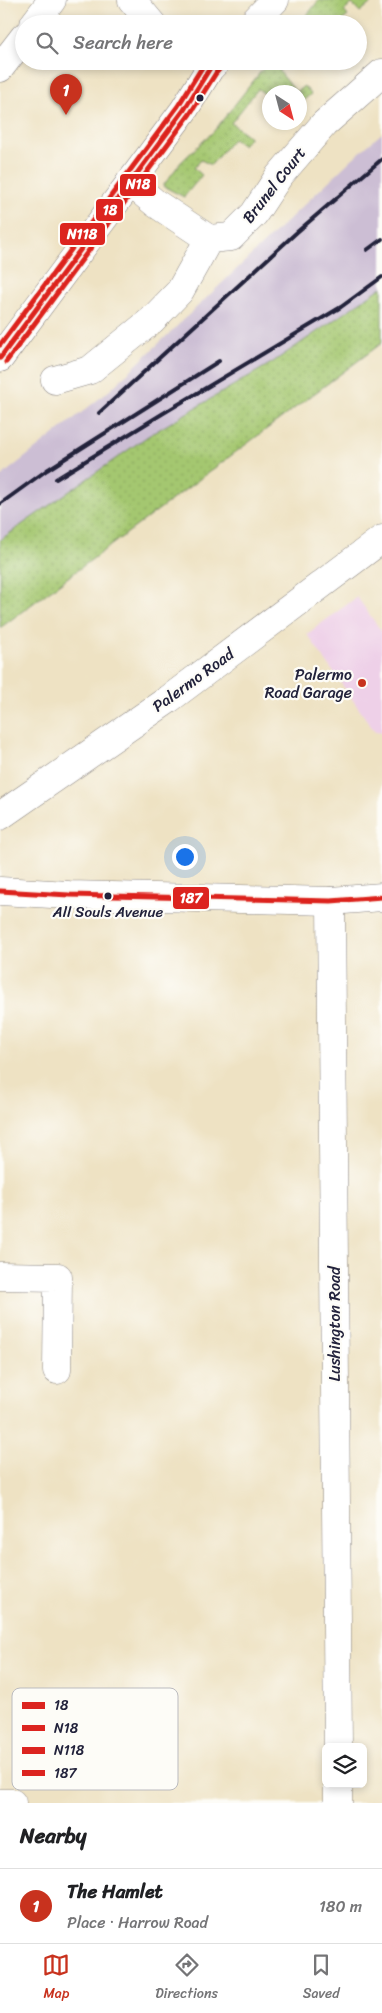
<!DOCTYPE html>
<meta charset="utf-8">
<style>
body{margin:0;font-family:Sriracha,sans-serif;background:#f6f6f6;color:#202124}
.controls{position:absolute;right:15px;bottom:15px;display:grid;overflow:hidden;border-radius:8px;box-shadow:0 2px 8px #0003}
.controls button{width:45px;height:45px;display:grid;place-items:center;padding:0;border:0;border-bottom:1px solid #e0e0e0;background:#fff;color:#202124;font:25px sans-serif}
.compass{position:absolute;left:262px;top:85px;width:45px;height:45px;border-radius:50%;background:#fff;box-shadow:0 2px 8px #0003;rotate:144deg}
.you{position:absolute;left:184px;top:856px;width:18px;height:18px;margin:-12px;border:4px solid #fff;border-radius:50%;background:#1a73e8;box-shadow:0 0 0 8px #1a73e833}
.badge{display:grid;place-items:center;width:32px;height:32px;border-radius:50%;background:#c8321e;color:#fff;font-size:16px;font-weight:700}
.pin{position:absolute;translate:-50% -41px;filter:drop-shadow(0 1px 2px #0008)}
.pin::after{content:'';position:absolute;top:26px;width:18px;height:15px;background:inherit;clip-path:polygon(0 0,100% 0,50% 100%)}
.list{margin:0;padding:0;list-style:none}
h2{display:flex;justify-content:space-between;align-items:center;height:65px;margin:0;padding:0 20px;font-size:21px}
h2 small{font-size:16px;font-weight:400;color:#757577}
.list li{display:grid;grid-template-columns:32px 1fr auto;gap:15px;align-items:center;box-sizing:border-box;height:75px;padding:0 20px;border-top:1px solid #e0e0e0}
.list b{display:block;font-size:19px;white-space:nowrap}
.list p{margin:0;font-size:16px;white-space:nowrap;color:#757577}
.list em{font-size:16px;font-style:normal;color:#757577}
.icon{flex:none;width:28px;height:28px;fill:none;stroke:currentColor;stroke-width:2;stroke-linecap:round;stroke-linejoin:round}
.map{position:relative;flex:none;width:382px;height:1803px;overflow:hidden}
.search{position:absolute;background:#fff;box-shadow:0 2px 8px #0003;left:15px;right:15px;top:15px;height:55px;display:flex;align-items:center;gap:12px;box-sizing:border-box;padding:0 18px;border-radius:28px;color:#757577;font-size:19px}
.sheet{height:140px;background:#fff}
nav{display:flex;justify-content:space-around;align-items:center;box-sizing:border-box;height:70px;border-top:1px solid #e0e0e0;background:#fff;font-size:14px;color:#757577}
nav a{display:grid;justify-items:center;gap:2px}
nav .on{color:#c8321e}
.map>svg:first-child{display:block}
</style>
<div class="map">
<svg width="382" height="1803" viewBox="0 0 382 1803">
<defs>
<pattern id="grass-dots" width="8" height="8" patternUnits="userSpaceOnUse" patternTransform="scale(1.25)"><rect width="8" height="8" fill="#a4c770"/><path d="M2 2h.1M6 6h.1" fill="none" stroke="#8dab62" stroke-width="1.8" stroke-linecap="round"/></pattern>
</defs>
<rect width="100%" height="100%" fill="#fdfcf7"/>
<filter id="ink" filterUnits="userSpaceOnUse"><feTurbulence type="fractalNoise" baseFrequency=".02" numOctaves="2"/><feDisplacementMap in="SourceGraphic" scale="10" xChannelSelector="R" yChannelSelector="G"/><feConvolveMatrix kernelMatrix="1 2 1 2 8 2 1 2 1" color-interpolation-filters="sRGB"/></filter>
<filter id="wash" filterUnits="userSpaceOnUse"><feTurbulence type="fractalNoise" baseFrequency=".0096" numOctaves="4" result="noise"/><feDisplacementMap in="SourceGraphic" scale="20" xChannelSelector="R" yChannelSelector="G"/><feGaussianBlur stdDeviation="1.12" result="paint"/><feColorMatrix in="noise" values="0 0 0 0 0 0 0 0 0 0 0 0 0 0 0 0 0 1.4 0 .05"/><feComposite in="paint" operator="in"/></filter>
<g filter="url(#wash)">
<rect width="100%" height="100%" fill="#eee2c3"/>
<path fill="#eed0e8" d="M357 597 382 632V732H375L307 634Z"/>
<path fill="#ccbed4" d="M382 133V343L0 628V477L110 390 352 159Z"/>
<path fill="url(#grass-dots)" stroke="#637456" d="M319 0H375L360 12 352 4 344 11 348 16 338 24H300Z
M269 61H290L279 71 296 92 304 86 311 94 300 103V92H270L269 97 258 89 231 123 250 137 243 145 233 139 211 165 201 160 194 168 202 175 184 197 163 186 181 162 214 131Z
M382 287V343L0 628V540L148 436 273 362Z"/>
</g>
<g filter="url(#ink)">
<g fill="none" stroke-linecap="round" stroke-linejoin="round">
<defs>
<path id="minor" d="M132 0 152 24
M34 24 52 0
M0 68 24 37
M130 182 155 203 209 239
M55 380 90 370 152 320 180 291 209 239 231 237 254 214 279 176 324 124 382 73
M0 816 169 699 382 539
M331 901 338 1747
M0 1276 58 1277 57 1370
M338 1784V1803
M0 1803H12"/>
<path id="major" d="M252 24 275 0
M0 358 184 110 210 68 217 61
M0 891 69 895 331 901 382 897"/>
</defs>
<use href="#minor" stroke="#88827f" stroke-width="29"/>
<use href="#major" stroke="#88827f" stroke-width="29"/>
<use href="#minor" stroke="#fff" stroke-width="28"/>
<use href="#major" stroke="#fff" stroke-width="28"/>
<path stroke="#22223b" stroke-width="4" d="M367 250 382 239
M99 413 297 232 382 159
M56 479 162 414 341 307 382 277
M0 504 47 470 219 361"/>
<defs>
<path id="bus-1" d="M0 358 184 110 210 68 217 61"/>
<path id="bus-2" d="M6 362 190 114 216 73 222 66"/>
<path id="bus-3" d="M0 345 178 106 206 61"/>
<path id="bus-4" d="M0 891 69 895 331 901 382 897"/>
</defs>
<use href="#bus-1" stroke="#fdfcf7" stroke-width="9"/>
<use href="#bus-2" stroke="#fdfcf7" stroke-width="9"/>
<use href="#bus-3" stroke="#fdfcf7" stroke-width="9"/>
<use href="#bus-4" stroke="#fdfcf7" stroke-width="9"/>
<use href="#bus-1" stroke="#dc241f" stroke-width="5"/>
<use href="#bus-2" stroke="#dc241f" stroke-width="5"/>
<use href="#bus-3" stroke="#dc241f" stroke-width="5"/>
<use href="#bus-4" stroke="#dc241f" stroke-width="5"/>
</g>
</g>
<g fill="#22223b" stroke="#fdfcf7" stroke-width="2">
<circle cx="200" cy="98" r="4.5"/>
<circle cx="108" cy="896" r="4.5"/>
</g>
<circle fill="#c8321e" stroke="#fdfcf7" stroke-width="2" cx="362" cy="683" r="5"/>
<g text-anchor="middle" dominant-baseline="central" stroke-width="4.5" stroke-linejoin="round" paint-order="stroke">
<g font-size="15" fill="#22223b" stroke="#fdfcf7">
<text x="108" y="912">All Souls Avenue</text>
</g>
<g font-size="16" fill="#22223b" stroke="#fdfcf7">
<text transform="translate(274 185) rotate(-52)">Brunel Court</text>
<text transform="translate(193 680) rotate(-36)">Palermo Road</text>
<text transform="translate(334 1324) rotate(-90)">Lushington Road</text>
</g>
<g font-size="16" fill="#22223b" stroke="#fdfcf7" text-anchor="end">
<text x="352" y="674">Palermo<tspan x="352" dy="18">Road Garage</tspan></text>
</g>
</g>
<rect x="12" y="1688" width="166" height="102" rx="8" fill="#fdfcf7" stroke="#bbbbbf" stroke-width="1"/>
<rect x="22" y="1702" width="23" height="7" fill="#dc241f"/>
<rect x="22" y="1725" width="23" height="6" fill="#dc241f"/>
<rect x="22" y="1747" width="23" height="7" fill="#dc241f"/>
<rect x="22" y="1770" width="23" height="6" fill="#dc241f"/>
<g font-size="14" fill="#22223b">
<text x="54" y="1710">18</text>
<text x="54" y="1733">N18</text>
<text x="54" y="1755">N118</text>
<text x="54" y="1778">187</text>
</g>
<g stroke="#fdfcf7" stroke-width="2">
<rect x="119" y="173" width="38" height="24" rx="5" fill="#dc241f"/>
<rect x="95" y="198" width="29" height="24" rx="5" fill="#dc241f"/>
<rect x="59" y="222" width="47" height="24" rx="5" fill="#dc241f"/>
<rect x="172" y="886" width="38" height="24" rx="5" fill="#dc241f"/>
</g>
<g font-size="14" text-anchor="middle" font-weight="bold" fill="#fff">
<text x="138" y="189">N18</text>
<text x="110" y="215">18</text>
<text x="82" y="239">N118</text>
<text x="191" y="903">187</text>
</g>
</svg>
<div class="controls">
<button><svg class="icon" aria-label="layers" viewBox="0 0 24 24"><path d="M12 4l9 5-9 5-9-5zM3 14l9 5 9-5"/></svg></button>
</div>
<svg class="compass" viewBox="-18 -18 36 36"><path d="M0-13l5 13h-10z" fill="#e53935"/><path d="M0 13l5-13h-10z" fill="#757577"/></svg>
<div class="you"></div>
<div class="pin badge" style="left:66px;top:115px">1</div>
<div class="search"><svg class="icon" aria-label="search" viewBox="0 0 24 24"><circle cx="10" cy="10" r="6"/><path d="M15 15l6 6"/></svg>Search here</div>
</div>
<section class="sheet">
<h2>Nearby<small></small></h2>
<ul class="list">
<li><span class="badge">1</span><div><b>The Hamlet</b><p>Place · Harrow Road</p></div><em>180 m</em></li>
</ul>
</section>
<nav>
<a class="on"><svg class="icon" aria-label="map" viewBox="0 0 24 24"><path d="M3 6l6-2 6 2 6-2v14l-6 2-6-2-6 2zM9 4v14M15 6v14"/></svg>Map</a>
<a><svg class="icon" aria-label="directions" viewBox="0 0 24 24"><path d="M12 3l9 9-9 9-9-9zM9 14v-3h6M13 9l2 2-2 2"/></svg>Directions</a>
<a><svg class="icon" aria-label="saved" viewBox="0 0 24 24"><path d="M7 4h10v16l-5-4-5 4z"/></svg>Saved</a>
</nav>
